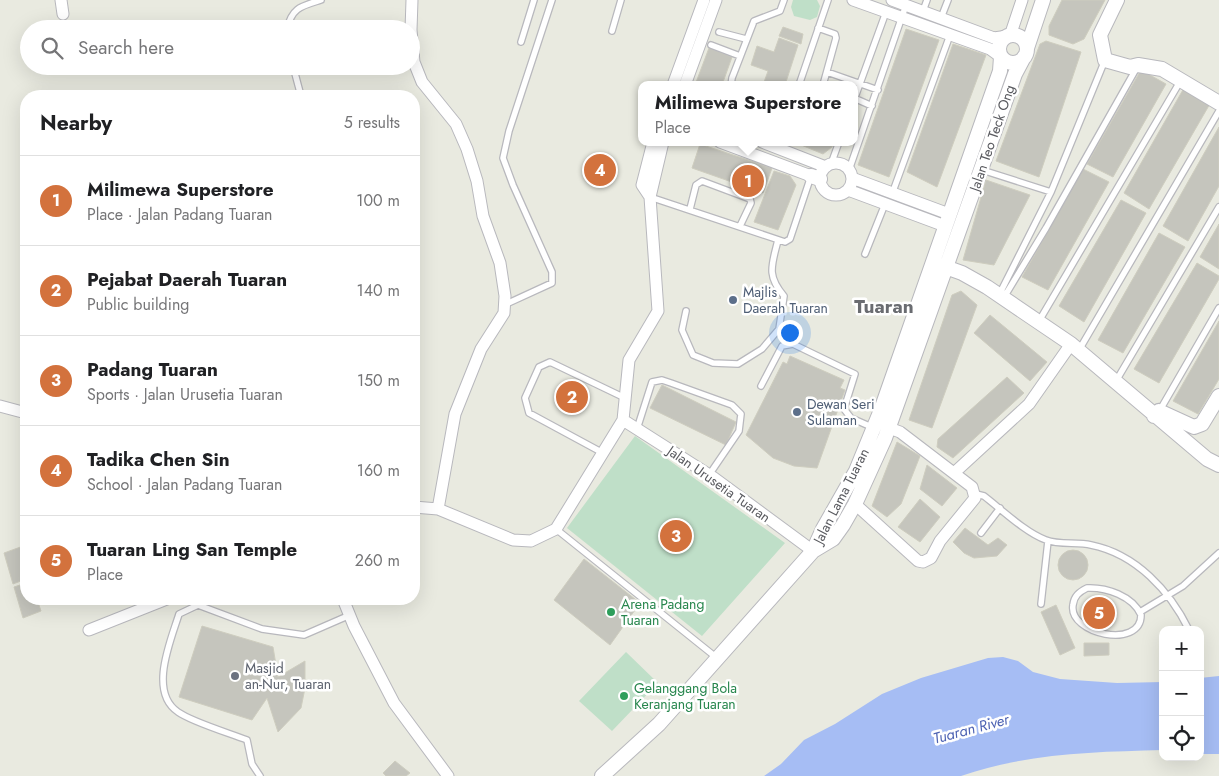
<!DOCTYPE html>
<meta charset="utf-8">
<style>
body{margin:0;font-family:Jost,sans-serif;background:#f6f6f6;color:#202124}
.controls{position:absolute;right:15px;bottom:15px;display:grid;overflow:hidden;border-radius:10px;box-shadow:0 5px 20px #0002}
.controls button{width:45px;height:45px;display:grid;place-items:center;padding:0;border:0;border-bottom:1px solid #e0e0e0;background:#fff;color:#202124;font:25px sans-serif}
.you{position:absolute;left:789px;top:332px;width:18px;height:18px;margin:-12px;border:4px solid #fff;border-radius:50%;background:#1a73e8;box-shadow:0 0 0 8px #1a73e833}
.badge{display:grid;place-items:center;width:32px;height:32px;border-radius:50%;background:#d3723d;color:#fff;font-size:16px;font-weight:700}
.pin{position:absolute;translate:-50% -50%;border:2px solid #fff;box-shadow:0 1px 5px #0006}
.popup{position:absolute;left:638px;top:81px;width:220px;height:65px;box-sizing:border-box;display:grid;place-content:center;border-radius:10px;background:#fff;filter:drop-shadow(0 1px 4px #0005);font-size:16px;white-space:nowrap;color:#757577}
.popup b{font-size:19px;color:#202124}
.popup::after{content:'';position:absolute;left:50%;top:100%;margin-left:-10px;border:10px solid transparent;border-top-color:#fff}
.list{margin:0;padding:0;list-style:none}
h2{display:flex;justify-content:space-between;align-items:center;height:65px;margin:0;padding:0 20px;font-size:21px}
h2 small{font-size:16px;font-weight:400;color:#757577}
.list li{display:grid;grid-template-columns:32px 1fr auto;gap:15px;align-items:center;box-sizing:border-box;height:90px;padding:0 20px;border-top:1px solid #e0e0e0}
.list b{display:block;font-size:19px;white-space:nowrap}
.list p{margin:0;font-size:16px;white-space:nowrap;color:#757577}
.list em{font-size:16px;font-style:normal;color:#757577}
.icon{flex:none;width:28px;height:28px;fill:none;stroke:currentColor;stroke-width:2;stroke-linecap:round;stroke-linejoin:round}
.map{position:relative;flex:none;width:1219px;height:776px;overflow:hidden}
.search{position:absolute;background:#fff;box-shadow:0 5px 20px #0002;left:20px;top:20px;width:400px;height:55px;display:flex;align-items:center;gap:12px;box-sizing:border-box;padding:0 18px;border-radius:28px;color:#757577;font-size:19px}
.panel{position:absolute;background:#fff;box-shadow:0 5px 20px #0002;left:20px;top:90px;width:400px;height:515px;border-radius:20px}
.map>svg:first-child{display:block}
</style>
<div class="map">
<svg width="1219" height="776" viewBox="0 0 1219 776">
<rect width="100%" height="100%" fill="#e9eae0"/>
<path fill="#bfdfc8" d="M793 0H817L820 6 817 17 810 20 794 16 791 7Z
M635 436 785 543 702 636 567 528Z
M626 652 658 683 612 731 579 701Z"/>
<path fill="#a6bdf4" d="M1003 657 1018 661 1033 672 1060 679 1117 683 1163 682V750C1092 752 1029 753 961 776H764L781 764 804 740 835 724 882 694 921 678 988 658Z
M1219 676V754H1200V678Z"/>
<path fill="#c5c5bd" stroke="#cecdbf" d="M1062 0H1105L1084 39 1073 44 1049 35V26Z
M783 27 803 34 801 44 779 36Z
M906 29 939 40 889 177 858 165Z
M779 38 798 45 785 85H763L768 71 751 65 757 46 774 52Z
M1046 41 1081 52 1039 177 996 161 1040 44Z
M953 44 986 55 937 187 907 172Z
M709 48 732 57 722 85H695Z
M1141 70 1166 84 1113 177 1087 164Z
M1184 88 1211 102 1149 209 1124 193Z
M1219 127V186L1188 241 1163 226Z
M794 142H833L832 147 823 154Z
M700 144 772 168 763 193 692 168Z
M1083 169 1109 182 1048 290 1022 277Z
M774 171 790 176 796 185 778 230 754 222Z
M986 180 1030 195 994 265 963 260Z
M1121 200 1146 213 1084 322 1059 306Z
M1219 224V269L1200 257Z
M1159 233 1185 247 1123 353 1098 340Z
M1197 263 1219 276V279L1159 383 1134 369Z
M961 291 977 305 932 428 909 420 952 295Z
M990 315 1047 362 1030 381 974 333Z
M1219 321V379L1198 414 1173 401Z
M790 356 844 380 840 388 845 390 817 468 794 466 773 458 746 435 783 362 787 364Z
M1007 377 1024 393 953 458 937 447 938 439Z
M662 385 736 422 726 445 650 408Z
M897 442 920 456 901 504 887 517 872 506Z
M927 465 957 488 942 506 920 489Z
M920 499 940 517 920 542 898 527Z
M965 528 988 545 998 538 1007 545 997 556 974 558 964 553 953 542Z
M26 545V579L13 584 4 553Z
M1058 565a15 15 0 1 1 30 0a15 15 0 1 1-30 0Z
M584 559 640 603 610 645 554 600Z
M26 583V599H37L41 611 23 618 14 587Z
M1056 605 1075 648 1060 655 1041 612Z
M202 626 273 647 278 677 305 661V688L301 708 278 732 267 698 252 720 179 697Z
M1084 643H1109V655L1084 656Z
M395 761 410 773 406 776H386L383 773Z"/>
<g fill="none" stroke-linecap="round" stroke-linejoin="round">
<defs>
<path id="service" d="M923 11 927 0
M941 18 948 0
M818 28 835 34 836 38 823 85
M287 29C292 7 302 6 321 0
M612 31 621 0
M719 32 746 39
M521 42 534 0
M711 45 740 56
M293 66 301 96
M827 72 878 90
M731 85 732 78 754 21 780 11 784 0
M799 85 828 0
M854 98 872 106
M854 100 886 12
M831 164 839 142
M849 170 906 5
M982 170 1051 192
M892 194 950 35
M650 197 785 242 790 239 811 176
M690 209 696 185 702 181 750 199 751 203 740 226
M865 254 885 204
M999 295 1051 192 1105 60
M1003 299 1046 228 1136 69
M504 305 552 283V272L513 185 503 158 509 131 552 0
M686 311 682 330 693 355 713 363 738 364 762 349 779 329 784 296C766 275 772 265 778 240
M1039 321 1181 80
M1079 350 1219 111
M1116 381 1219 207
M761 386 782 346 793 344 855 374 844 409 851 418 874 428
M1160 410 1219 308
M637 429 652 382 662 380 671 383 732 405 741 414 739 431 709 475
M603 453 529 413 525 398 539 367 550 362 625 398
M976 494 984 496C1001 509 1026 533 1046 540 1059 545 1077 542 1091 545 1136 554 1170 591 1189 630
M556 529 717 658
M981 533 1000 508
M1087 588C1106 587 1133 596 1141 615 1141 650 1068 634 1073 605 1074 596 1079 592 1087 588Z
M1041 604 1048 541
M1140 612 1183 586 1219 553
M260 776 252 764 247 740C229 733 192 722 178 712 148 692 171 640 179 614L198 605 262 629 304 635 350 615"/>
<path id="minor" d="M61 0 63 14
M412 0 411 30 414 62 422 82 456 124 467 149 477 181 483 216 500 263 505 296 504 313 481 349 455 414 438 509
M853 0 990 49 1001 57
M892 0 994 38 1008 36
M1010 36 1022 0
M673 85 704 0
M685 85 716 0
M720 142 811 176
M762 142 826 167
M820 179a16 16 0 1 1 32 0a16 16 0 1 1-32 0Z
M852 178 949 214
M848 190 945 226
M650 197 642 185 653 142
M0 406 26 413
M623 420 714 478 813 551
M954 473 1029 404 1071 344
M855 504 918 561 923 562 931 558 940 541 975 498 972 487 900 432 889 428
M414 507 438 509 513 540 531 541 556 529 623 420 629 360 658 311 650 197 663 142
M343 599 354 626 394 703 448 776
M89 630 167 599"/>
<path id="tertiary" d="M1117 0 1100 35 1105 60 1130 67 1138 65 1162 69 1219 103
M999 49a14 14 0 1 1 28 0a14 14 0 1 1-28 0Z
M1027 48 1043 0
M811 176 820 179
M937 264 962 273 987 287 1071 344 1207 459 1219 465
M1154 416 1159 411 1194 427 1202 424 1219 396
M813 551 823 529 856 471 881 410 1000 71 1001 57
M602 776 659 724 813 551 833 539 843 525 855 504 885 438 1015 74 1024 57"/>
</defs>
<use href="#service" stroke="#b8b8bd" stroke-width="8"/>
<use href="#minor" stroke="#b8b8bd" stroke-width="13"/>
<use href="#tertiary" stroke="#b8b8bd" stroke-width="16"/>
<use href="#service" stroke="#fff" stroke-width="5.5"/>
<use href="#minor" stroke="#fff" stroke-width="11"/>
<use href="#tertiary" stroke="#fff" stroke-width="14"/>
</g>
<g fill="#5c6f8a" stroke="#fff" stroke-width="2">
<circle cx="733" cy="300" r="5"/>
<circle cx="797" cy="412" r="5"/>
</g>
<g fill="#2e9e5b" stroke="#fff" stroke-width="2">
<circle cx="611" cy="612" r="5"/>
<circle cx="624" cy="696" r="5"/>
</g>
<circle fill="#6b7280" stroke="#fff" stroke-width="2" cx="235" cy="676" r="5"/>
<g text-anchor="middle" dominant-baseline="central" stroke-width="5" stroke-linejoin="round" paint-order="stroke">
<g font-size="14" fill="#595a5f" stroke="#fff">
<text transform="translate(992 138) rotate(-71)">Jalan Teo Teck Ong</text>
<text transform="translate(719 484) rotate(35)">Jalan Urusetia Tuaran</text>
<text transform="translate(841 496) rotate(-63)">Jalan Lama Tuaran</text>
</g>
<g font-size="14" fill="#4e5e75" stroke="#fff" text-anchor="start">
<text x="743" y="292">Majlis<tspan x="743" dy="16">Daerah Tuaran</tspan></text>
<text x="807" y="404">Dewan Seri<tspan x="807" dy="16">Sulaman</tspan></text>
</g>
<g font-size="14" fill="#27864d" stroke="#fff" text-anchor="start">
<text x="621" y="604">Arena Padang<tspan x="621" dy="16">Tuaran</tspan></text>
<text x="634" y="688">Gelanggang Bola<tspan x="634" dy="16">Keranjang Tuaran</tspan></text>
</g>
<g font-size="14" fill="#5b616d" stroke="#fff" text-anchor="start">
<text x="245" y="668">Masjid<tspan x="245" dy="16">an-Nur, Tuaran</tspan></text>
</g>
<g font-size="15" font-style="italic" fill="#4e63b3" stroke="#fff">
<text transform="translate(971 729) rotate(-15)">Tuaran River</text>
</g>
<g font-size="19" font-weight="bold" fill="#6a6c71" stroke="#fff">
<text x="884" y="306">Tuaran</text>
</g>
</g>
</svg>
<div class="controls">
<button>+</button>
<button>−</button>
<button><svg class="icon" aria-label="locate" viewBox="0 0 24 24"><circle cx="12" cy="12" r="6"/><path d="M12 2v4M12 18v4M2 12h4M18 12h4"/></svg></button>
</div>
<div class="you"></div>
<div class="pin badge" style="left:748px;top:181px">1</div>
<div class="popup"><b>Milimewa Superstore</b>Place</div>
<div class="pin badge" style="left:572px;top:397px">2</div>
<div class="pin badge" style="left:676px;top:536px">3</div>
<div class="pin badge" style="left:600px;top:170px">4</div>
<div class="pin badge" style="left:1099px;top:613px">5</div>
<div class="search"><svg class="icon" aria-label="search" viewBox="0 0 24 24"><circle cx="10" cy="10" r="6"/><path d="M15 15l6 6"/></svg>Search here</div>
<section class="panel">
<h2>Nearby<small>5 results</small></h2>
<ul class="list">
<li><span class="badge">1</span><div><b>Milimewa Superstore</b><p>Place · Jalan Padang Tuaran</p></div><em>100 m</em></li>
<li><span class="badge">2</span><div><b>Pejabat Daerah Tuaran</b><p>Public building</p></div><em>140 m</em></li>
<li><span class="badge">3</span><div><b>Padang Tuaran</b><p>Sports · Jalan Urusetia Tuaran</p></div><em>150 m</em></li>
<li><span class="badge">4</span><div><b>Tadika Chen Sin</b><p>School · Jalan Padang Tuaran</p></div><em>160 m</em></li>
<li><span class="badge">5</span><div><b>Tuaran Ling San Temple</b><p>Place</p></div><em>260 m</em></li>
</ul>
</section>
</div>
